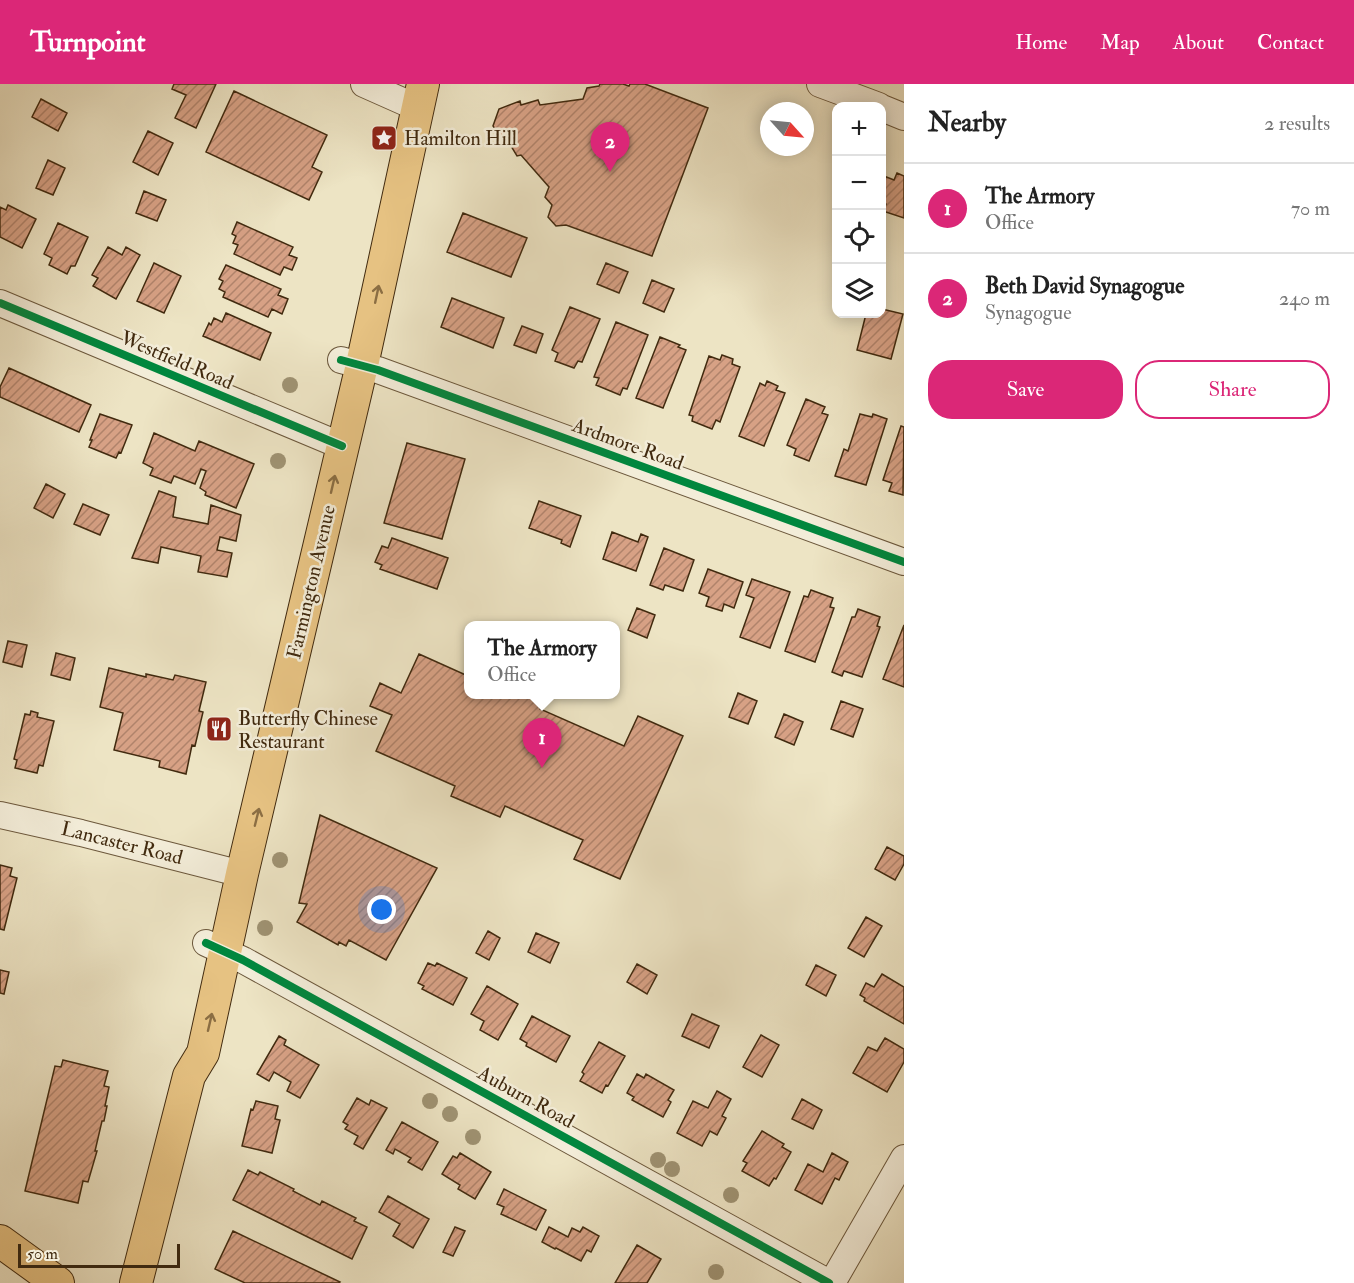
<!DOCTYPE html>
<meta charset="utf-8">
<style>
body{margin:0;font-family:"IM FELL Double Pica",serif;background:#f6f6f6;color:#222}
.controls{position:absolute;right:18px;top:18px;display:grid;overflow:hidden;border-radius:12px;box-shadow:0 3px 15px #0003}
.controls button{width:54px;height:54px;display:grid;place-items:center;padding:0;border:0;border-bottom:2px solid #e0e0e0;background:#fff;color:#222;font:30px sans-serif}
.compass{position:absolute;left:760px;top:18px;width:54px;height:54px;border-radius:50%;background:#fff;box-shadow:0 3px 15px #0003;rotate:117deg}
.scale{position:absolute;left:18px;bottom:15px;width:162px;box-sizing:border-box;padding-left:6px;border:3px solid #412a0f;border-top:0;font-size:16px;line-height:21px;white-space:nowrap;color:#412a0f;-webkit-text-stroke:4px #f3edd9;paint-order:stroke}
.you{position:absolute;left:382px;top:826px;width:21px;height:21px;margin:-15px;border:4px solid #fff;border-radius:50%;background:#1a73e8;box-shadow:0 0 0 9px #1a73e833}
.badge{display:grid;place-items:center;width:39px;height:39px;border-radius:50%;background:#db2777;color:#fff;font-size:20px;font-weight:700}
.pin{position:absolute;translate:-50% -50px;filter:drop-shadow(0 2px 3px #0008)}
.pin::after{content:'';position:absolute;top:32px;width:21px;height:18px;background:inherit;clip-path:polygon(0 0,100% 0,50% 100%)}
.popup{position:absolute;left:464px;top:537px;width:156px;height:78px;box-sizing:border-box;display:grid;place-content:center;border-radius:12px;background:#fff;filter:drop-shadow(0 2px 4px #0005);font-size:20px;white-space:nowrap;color:#767676}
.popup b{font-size:22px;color:#222}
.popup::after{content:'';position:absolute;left:50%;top:100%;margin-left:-12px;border:12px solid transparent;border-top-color:#fff}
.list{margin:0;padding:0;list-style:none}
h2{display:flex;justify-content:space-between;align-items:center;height:78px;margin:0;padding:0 24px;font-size:26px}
h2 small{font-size:20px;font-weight:400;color:#767676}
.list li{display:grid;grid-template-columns:39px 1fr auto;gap:18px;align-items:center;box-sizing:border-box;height:90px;padding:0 24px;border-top:2px solid #e0e0e0}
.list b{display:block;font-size:22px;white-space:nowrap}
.list p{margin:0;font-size:20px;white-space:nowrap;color:#767676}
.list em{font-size:20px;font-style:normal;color:#767676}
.actions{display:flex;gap:12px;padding:18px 24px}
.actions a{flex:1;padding:14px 0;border:2px solid #db2777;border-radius:24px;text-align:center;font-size:21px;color:#db2777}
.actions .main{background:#db2777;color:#fff}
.icon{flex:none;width:33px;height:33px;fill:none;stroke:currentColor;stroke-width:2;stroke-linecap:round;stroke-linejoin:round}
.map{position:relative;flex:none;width:904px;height:1199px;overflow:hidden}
header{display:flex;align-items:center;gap:36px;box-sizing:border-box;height:84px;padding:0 30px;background:#db2777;color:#fff}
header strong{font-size:28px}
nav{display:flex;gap:33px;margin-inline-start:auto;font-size:21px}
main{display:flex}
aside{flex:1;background:#fff}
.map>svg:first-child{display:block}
</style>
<header>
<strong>Turnpoint</strong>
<nav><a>Home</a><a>Map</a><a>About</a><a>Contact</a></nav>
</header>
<main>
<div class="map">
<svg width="904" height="1199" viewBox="0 0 904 1199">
<defs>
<pattern id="building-hatch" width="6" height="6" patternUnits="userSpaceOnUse" patternTransform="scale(1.5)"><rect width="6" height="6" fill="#d7a185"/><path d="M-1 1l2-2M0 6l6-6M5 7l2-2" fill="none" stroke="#b0836b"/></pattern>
</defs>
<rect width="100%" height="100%" fill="#ede4c4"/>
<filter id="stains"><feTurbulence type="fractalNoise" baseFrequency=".00333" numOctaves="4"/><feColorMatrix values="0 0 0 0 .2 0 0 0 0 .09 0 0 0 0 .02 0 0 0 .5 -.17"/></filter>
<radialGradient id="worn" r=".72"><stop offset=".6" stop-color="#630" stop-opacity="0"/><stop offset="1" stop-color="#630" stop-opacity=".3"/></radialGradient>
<path fill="url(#building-hatch)" stroke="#412a0f" stroke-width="1.5" d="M174 0H216L196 44 175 34 186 11 172 5Z
M600 0H623L629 2 630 0H645L708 24 652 172 566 141 556 142 548 133 552 121 545 113 549 103 521 71 517 72 508 57 504 59 493 42 499 25 520 17 521 21 538 16 540 21 583 15 587 4 599 2Z
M234 7 327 51 312 83 322 88 309 116 206 68Z
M41 15 67 29 58 47 32 33Z
M148 47 173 59 158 91 133 78Z
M48 76 65 84 53 111 36 104Z
M897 89 904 92V134L883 127 886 120 882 118V98L884 92 894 96Z
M144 107 166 116 157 137 136 129Z
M8 121 36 135 22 164 0 153V123L6 126Z
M463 129 527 154 511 193 447 168Z
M237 138 293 163 289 171 297 174 292 186 284 183 280 191 234 170 238 161 233 159 236 152 232 150Z
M58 139 88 153 75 182H71L67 190 49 181 52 174 44 170Z
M108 163 122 171 126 163 140 171 116 215 93 202 98 194 92 191Z
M154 179 181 192 164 229 137 217Z
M606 179 628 188 619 209 597 200Z
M226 181 281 205 278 211 288 215 282 230 272 225 268 233 223 213 225 208 219 205 223 197 219 195Z
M652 196 674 205 664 228 643 219Z
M452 214 504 234 493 264 441 243Z
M570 223 600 235 582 278 578 277 574 284 555 277 558 269 552 266Z
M882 225 903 230 891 275 857 266 866 230H882Z
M226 229 271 249 260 276 203 252 209 239 211 241 214 234 222 238Z
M616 238 648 251 627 305 623 304 620 311 596 301 599 294 594 293Z
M522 242 543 250 536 269 514 261Z
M660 253 680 261 678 263 686 266 663 324 636 314Z
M722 271 733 275 732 280 740 283 720 338 716 336 712 345 692 337 693 332 689 331 709 272 720 276Z
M9 284 91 321 79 348 0 313V303Z
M767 297 778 302 776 306 785 309 764 362 739 352 760 299 765 302Z
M806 315 825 323 822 329 828 331 809 377 794 371 796 365 787 361Z
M100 330 132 341 121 369 119 368 116 374 89 363 92 356H90Z
M860 330 872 333 873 330 887 335 866 401 835 392 844 365 848 367Z
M901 342 904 343 903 411 889 407 892 399 883 396Z
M154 349 195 367 199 357 254 380 236 424 205 411 206 408 200 404 206 387 201 385 195 400 174 392 171 399 150 391 153 384 143 379Z
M407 359 465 375 442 455 384 439Z
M46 400 65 410 53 434 34 424Z
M159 407 176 413 173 433 208 440 211 421 241 431 236 457 220 453 217 466 232 469 227 493 198 488 201 472 161 463 158 479 132 474Z
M539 417 581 432 570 463 561 459 562 456 529 444Z
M83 420 109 431 100 451 74 440Z
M612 448 638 458 641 450 648 453 636 487 603 475Z
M392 454 448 474 437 505 380 485 382 481 375 478 382 462 388 464Z
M664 464 694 476 683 507 665 501 663 506 650 501Z
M708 485 743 498 734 524 724 520 722 527 706 522 709 513 699 509Z
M752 495 790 508 770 564 740 553 754 514 746 511Z
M811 506 833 514 830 523 834 524 815 578 785 567 804 512 808 513Z
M637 524 655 531 647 554 628 546Z
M858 525 880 533 877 542 880 543 862 593 844 587 842 592 832 588 852 533H855Z
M904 541V603L883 595Z
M8 557 27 561 22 583 3 578Z
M56 569 75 574 70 596 51 591Z
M419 570 468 592V610H524L543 619 540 625 624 662 638 632 683 652 620 795 574 775 583 756 505 722 500 733 451 712 455 702 376 667 392 631 370 622 380 599 401 609Z
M109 584 146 593V590L173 596 175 591 206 598 199 627 203 628 195 662 192 661 186 690 159 683 160 677 114 666 123 629 100 623Z
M738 609 757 617 748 640 729 633Z
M841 617 863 625 853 653 831 645Z
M31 627 38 629 37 633 54 637 43 682 39 681 37 689 15 684 17 676 14 675 25 630 30 631Z
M784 630 803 638 794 661 775 653Z
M320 731 437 784 386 876 349 856 346 862 339 858 338 861 297 838 307 820 299 819Z
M887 763 904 772V780L895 796 875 785Z
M0 781 12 784 10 792 17 794 4 846 0 845Z
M866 833 882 842 864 873 848 864Z
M488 847 500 854 489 876 476 869Z
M536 849 559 859 550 879 528 868Z
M428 879 435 882 437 879 467 894 453 921 422 905 424 902 418 899Z
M637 880 657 891 647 910 627 898Z
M816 881 836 891 826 912 806 901Z
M0 886 9 888 4 910 0 909Z
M882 890 904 903V940L864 917 865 914 860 911 866 899 874 903Z
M487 902 518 920 498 956 480 946 484 937 471 930Z
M692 930 719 942 709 964 682 952Z
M532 932 570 952 556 978 526 962 527 959 520 955Z
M761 951 779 961 762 993 743 983Z
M279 952 286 956 284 961 319 981 300 1014 287 1007 291 998 274 988 269 997 257 990Z
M885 954 904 965V978L887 1008 853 989 868 963 877 967Z
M599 958 625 972 608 1002 606 1001 602 1009 580 997 584 990 582 988Z
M63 976 108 987 104 1002 109 1003 105 1022H107L104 1037H102L95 1067H97L88 1098 83 1097 78 1119 25 1107 55 982 61 983Z
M637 990 644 994 646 990 674 1006 668 1016 671 1018 663 1033 632 1016 634 1013 627 1009Z
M717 1007 731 1015 722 1032 726 1034 717 1051 710 1047 702 1062 677 1049 693 1017 708 1024Z
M357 1014 369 1021 371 1016 387 1024 363 1065 354 1060 358 1052 345 1045 348 1041 343 1038Z
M802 1015 822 1026 813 1045 792 1035Z
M256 1017 278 1022 275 1035 280 1036 272 1069 242 1062 251 1025 253 1026Z
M402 1038 438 1058 422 1086 408 1078 411 1074 395 1065 393 1070 386 1066Z
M762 1047 784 1060 782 1063 791 1068 776 1095 774 1094 769 1102 742 1087 747 1079 743 1077Z
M460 1069 491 1088 475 1115 458 1105 460 1101 442 1090 453 1072 457 1074Z
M832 1069 848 1078 839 1096 835 1094 822 1120 795 1106 808 1080 823 1088Z
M248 1086 258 1091 260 1088 294 1105 293 1107 320 1121 322 1117 356 1134 354 1137 367 1143 352 1175 233 1116Z
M504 1105 546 1126 536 1146 501 1130 504 1123 497 1120Z
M388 1112 429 1135 413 1164 393 1152 400 1140 379 1128Z
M455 1143 465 1147 453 1172 443 1168Z
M549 1143 568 1153 572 1144 580 1148 583 1143 599 1152 591 1168 587 1166 581 1177 556 1164 555 1165 542 1158Z
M233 1147 340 1198 339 1199H245L215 1185Z
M637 1161 661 1175 647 1199H615Z"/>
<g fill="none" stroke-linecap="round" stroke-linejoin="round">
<defs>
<path id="minor" d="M364 0 418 24
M820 0 879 22
M882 24 904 33
M0 219 342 362
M341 276 378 286 904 478
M0 731 81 749 242 790
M206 859 243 876 829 1199
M832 1199 904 1074"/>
<path id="major" d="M0 1157 58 1199
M136 1199 189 992 203 969 242 790 362 281 423 0"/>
</defs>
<use href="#minor" stroke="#6c583c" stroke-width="28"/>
<use href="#major" stroke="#412a0f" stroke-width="34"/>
<use href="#minor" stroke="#f3edd9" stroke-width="26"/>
<use href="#major" stroke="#e6c282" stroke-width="32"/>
<defs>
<path id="cycleway" d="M0 219 342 362
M341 276 378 286 904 478
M206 859 243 876 829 1199"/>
</defs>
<use href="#cycleway" stroke="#f3edd9" stroke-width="11"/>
<use href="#cycleway" stroke="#00873e" stroke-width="8"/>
</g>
<g fill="#9f9373">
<circle cx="290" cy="301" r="8"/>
<circle cx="278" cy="377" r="8"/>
<circle cx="280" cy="776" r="8"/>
<circle cx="265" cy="844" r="8"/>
<circle cx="430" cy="1017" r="8"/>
<circle cx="450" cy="1030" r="8"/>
<circle cx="473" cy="1053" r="8"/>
<circle cx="658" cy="1076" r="8"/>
<circle cx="672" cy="1085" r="8"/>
<circle cx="731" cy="1111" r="8"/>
<circle cx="716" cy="1188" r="8"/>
</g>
<defs><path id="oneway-shaft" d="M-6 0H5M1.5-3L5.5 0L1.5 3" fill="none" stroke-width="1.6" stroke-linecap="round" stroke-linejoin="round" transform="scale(1.5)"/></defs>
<g stroke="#8b6e43">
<use href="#oneway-shaft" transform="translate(377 210) rotate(-78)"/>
<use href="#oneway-shaft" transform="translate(333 400) rotate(-77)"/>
<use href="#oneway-shaft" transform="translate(257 733) rotate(-76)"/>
<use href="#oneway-shaft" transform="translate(210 938) rotate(-77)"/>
</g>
<defs>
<symbol id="sight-square" viewBox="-11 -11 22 22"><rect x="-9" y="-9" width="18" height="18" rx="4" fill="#8f2418" stroke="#f3edd9"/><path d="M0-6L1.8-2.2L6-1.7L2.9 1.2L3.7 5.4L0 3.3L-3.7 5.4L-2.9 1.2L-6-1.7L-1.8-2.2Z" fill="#fff"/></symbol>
<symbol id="restaurant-square" viewBox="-11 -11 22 22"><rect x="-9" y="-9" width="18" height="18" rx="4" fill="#8f2418" stroke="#f3edd9"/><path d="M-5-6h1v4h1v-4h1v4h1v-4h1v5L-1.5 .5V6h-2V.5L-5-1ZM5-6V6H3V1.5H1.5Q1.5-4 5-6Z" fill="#fff"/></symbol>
</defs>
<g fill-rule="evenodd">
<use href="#sight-square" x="369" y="39" width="30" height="30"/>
<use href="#restaurant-square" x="204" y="630" width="30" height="30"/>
</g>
<g text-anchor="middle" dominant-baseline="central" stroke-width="5" stroke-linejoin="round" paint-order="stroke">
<g font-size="20" fill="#412a0f" stroke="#f3edd9" text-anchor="start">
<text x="404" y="54">Hamilton Hill</text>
<text x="238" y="634">Butterfly Chinese<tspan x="238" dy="23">Restaurant</tspan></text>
</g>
<g font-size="20" fill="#412a0f" stroke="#f3edd9">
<text transform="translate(177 276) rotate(23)">Westfield Road</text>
<text transform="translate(628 360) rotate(20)">Ardmore Road</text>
<text transform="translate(311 498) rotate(-77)">Farmington Avenue</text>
<text transform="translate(122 759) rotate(14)">Lancaster Road</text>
<text transform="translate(526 1013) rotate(29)">Auburn Road</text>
</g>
</g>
<rect width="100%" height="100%" filter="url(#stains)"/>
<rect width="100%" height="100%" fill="url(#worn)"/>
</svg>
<div class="controls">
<button>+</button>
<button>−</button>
<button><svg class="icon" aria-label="locate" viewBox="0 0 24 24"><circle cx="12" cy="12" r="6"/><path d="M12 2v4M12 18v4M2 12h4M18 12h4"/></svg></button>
<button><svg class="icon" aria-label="layers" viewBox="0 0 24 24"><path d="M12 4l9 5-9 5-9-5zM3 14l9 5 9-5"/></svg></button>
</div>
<svg class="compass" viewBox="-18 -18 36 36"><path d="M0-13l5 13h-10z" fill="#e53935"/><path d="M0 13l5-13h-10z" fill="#767676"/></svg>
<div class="scale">50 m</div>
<div class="you"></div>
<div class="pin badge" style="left:542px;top:684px">1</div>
<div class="popup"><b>The Armory</b>Office</div>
<div class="pin badge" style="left:610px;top:88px">2</div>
</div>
<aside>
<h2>Nearby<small>2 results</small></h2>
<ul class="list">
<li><span class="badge">1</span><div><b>The Armory</b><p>Office</p></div><em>70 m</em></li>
<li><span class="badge">2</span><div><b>Beth David Synagogue</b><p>Synagogue</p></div><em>240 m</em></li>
</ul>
<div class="actions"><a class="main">Save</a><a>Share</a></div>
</aside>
</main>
